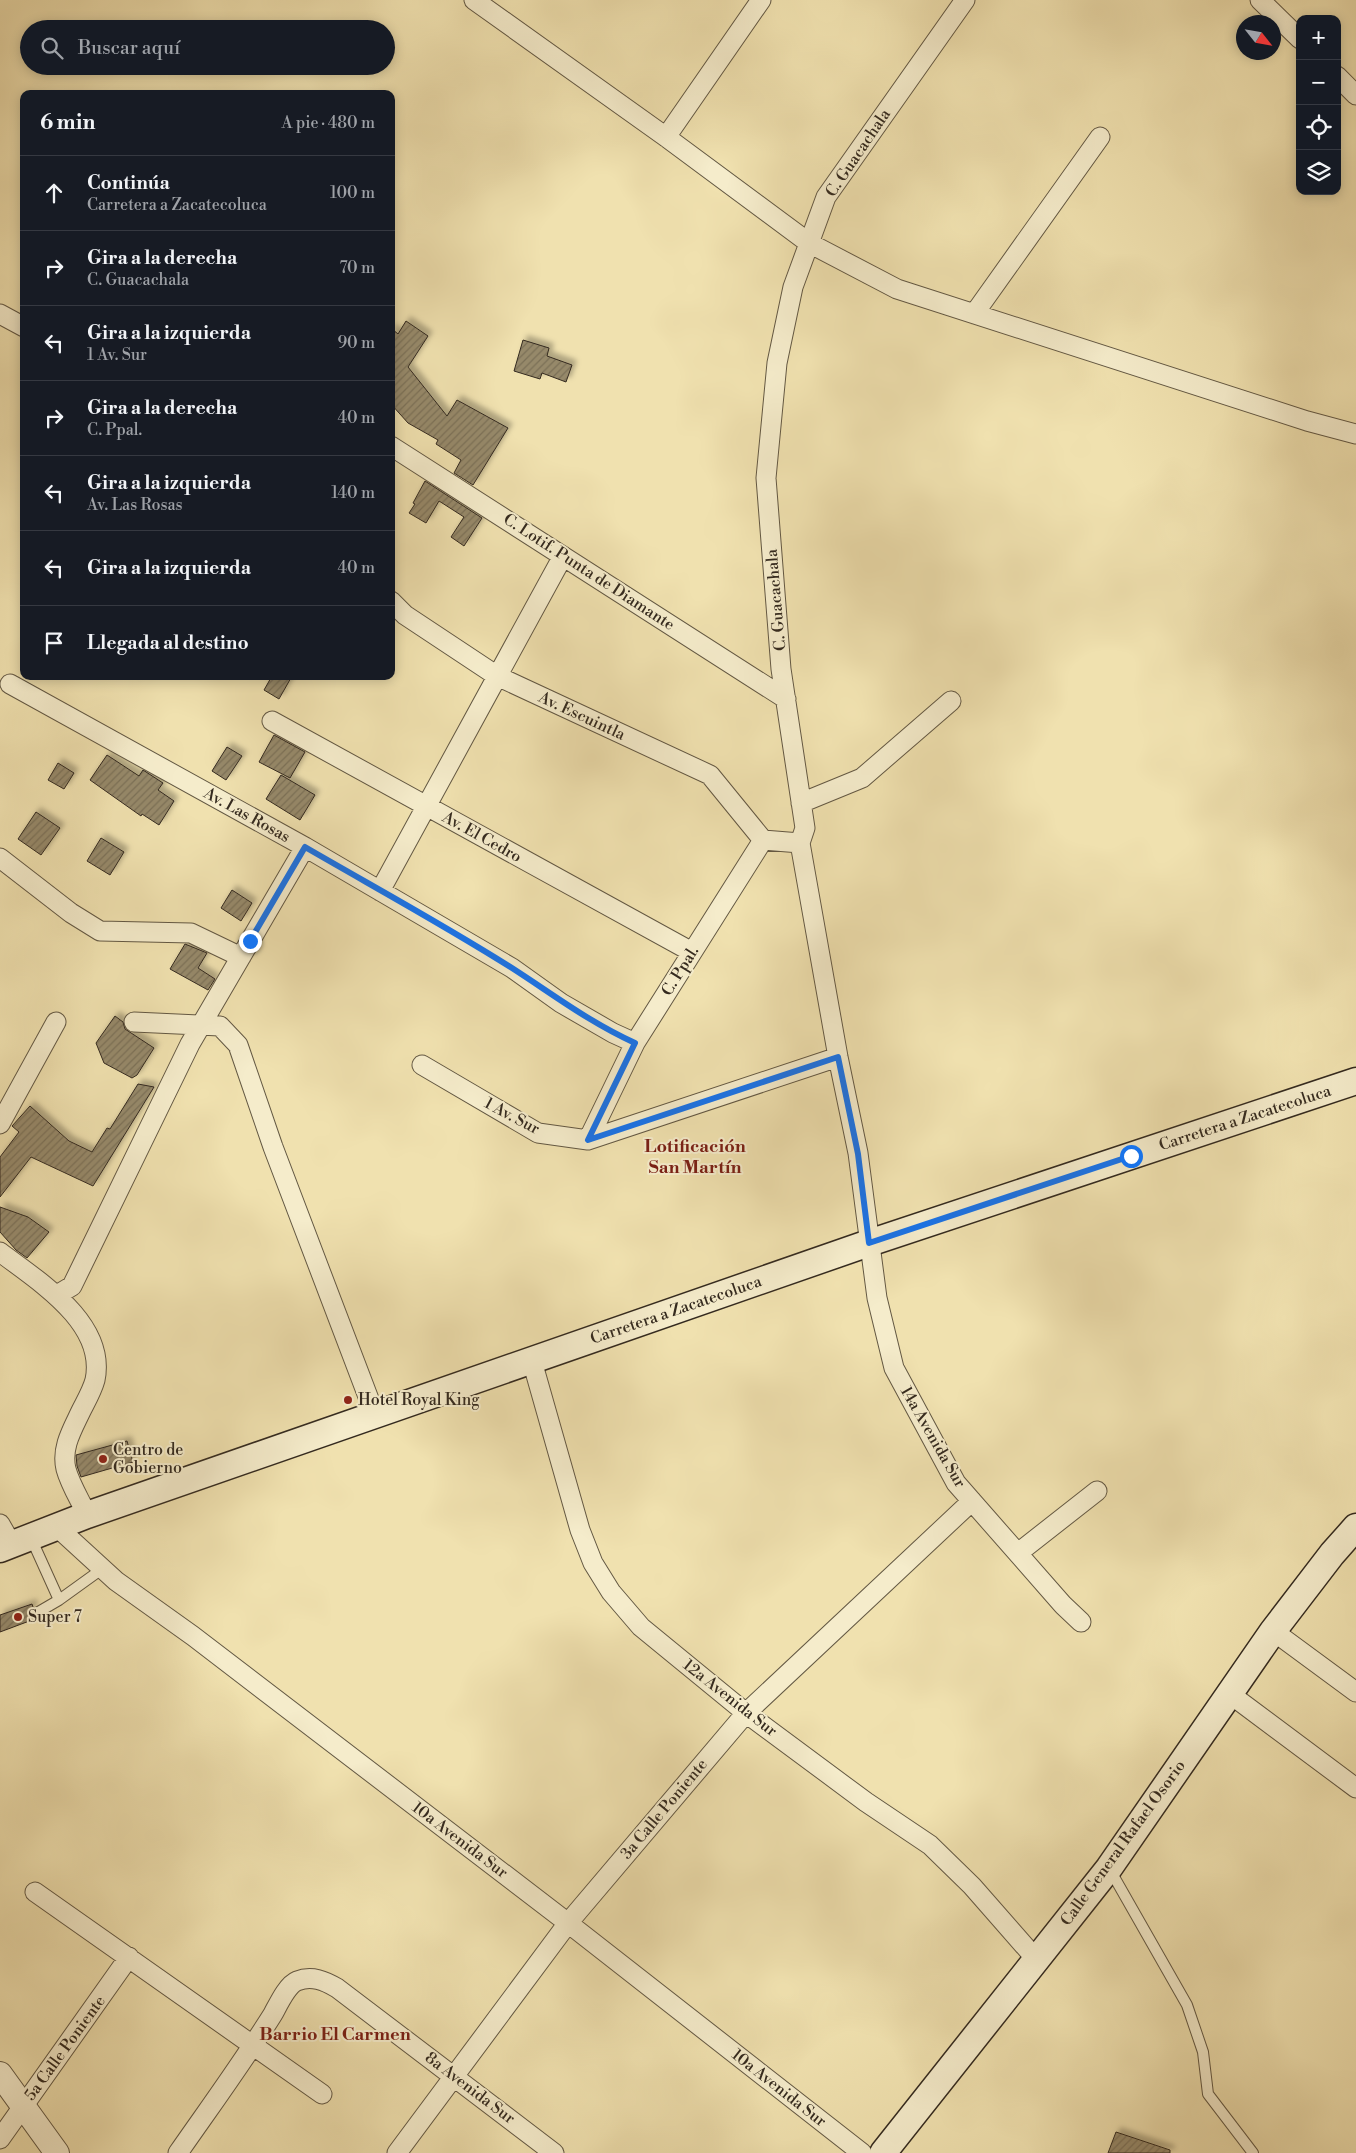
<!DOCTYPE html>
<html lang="es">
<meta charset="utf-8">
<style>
body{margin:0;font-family:"Libre Bodoni",serif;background:#242831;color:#f1f3f6}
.controls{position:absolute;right:15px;top:15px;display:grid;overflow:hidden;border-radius:10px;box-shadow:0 2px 12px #0003}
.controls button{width:45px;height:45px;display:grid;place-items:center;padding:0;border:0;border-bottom:1px solid #363941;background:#171b24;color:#f1f3f6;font:25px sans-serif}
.compass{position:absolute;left:1236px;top:15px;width:45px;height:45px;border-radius:50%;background:#171b24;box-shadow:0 2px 12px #0003;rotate:121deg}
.stop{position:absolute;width:15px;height:15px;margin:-11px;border:4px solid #1a73e8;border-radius:50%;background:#fff}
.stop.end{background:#1a73e8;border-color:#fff;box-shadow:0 1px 5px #0008}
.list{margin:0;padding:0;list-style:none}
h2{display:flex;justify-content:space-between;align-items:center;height:65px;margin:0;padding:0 20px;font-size:21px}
h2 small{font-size:16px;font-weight:400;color:#9ea1a6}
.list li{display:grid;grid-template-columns:32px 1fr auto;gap:15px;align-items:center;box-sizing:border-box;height:75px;padding:0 20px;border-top:1px solid #363941}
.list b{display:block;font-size:19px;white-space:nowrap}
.list p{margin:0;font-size:16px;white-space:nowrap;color:#9ea1a6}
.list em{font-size:16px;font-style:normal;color:#9ea1a6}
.icon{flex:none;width:28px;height:28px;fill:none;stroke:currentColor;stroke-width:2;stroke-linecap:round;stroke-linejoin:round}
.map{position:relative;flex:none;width:1356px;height:2153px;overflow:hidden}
.search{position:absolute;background:#171b24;box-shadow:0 2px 12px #0003;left:20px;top:20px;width:375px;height:55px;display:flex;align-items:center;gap:12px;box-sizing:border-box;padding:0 18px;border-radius:28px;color:#9ea1a6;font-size:19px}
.panel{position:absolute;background:#171b24;box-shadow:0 2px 12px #0003;left:20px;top:90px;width:375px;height:590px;border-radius:10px}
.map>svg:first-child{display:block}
</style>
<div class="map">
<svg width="1356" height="2153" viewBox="0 0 1356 2153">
<defs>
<pattern id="building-hatch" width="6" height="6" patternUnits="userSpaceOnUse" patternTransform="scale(1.25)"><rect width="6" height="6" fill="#96896a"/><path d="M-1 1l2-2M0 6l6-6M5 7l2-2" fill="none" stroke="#7b7057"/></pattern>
<filter id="shadow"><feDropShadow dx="4.5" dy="-4.5" stdDeviation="2.5" flood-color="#0004"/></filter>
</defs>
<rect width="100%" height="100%" fill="#f0e1af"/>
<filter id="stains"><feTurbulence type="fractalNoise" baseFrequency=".004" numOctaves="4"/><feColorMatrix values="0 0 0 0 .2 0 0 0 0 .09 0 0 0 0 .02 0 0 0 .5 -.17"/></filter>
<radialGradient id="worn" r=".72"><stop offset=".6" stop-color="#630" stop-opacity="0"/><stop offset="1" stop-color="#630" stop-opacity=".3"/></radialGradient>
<path fill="url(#building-hatch)" stroke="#342a1f" filter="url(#shadow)" d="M406 321 428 336 408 367 447 416 457 400 508 428 473 485 454 473 461 460 436 444 438 440 408 423 391 404V328L398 334Z
M523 340 549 348 547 356 572 365 566 382 542 373 540 379 514 371Z
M425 481 482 518 464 546 451 537 464 517 439 501 426 523 409 513 415 504 413 503Z
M272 676H292L279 699 264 690Z
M274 735 305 752 290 778 259 762Z
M227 747 242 756 226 780 212 771Z
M107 755 139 776 143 770 163 783 158 790 174 801 159 825 142 814 141 816 90 780Z
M58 763 74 773 64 789 48 780Z
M281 775 315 795 300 820 266 799Z
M36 812 60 828 41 855 18 839Z
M101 838 124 852 110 875 87 861Z
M232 890 252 903 241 921 221 908Z
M185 944 207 953 198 968 215 979 208 990 170 969Z
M115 1016 123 1022 125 1029 154 1048 137 1075 132 1078 104 1063 96 1043Z
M138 1084 154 1087 93 1186 31 1157 0 1197V1157L19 1132 12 1126 30 1106 69 1141 92 1152 107 1128 110 1129Z
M0 1207 28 1217 49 1232 27 1258 16 1250 0 1232Z
M127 1441 133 1462 81 1477 77 1466 76 1455Z
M32 1604 33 1607 28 1615 32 1620 0 1632V1615Z
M1116 2132 1170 2150V2153H1108Z"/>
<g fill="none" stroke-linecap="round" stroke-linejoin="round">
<defs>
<path id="service" d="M31 1538 59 1600 35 1614
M59 1600 102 1569
M1109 1868 1187 2005 1203 2052 1208 2094 1253 2153"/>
<path id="minor" d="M474 0 666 137 809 243 897 289 1307 421 1356 434
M965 0 826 197 793 287 777 363 766 478 781 669 805 828 800 843 838 1057 858 1153 877 1298 894 1368 956 1483 1063 1605 1081 1622
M1260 0 1300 39
M1337 76 1356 95
M666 137 761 0
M0 314 24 327
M974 314 1100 137
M391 446 786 699
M391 601 405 615 497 676 710 775 763 840
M10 684 305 847 512 968 561 1003 613 1033 635 1043
M272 721 692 952
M801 803 862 778 951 701
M0 858 71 913 100 931 191 933 241 957
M380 891 563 556
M134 1022 220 1026 238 1045 273 1147 375 1415
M422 1065 538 1133 588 1140 838 1057
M0 1124 56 1022
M588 1140 635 1043 763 840 800 843
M0 1252C38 1281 107 1323 95 1380 92 1391 86 1401 81 1411 72 1430 61 1448 66 1469 70 1484 80 1500 87 1515
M57 1295 72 1286 190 1044 305 847
M532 1361 580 1530 593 1563 611 1592 641 1627 746 1713 866 1802 930 1845 972 1886 1036 1959
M0 1524 12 1545
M57 1527 116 1581 193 1636 568 1923 862 2153
M1018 1553 1097 1491
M1273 1631 1356 1692
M1230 1694 1356 1788
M35 1892 322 2094
M0 2139 129 1957
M178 2153C210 2107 243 2062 273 2014 278 2005 287 1985 297 1981 312 1975 325 1981 337 1988L554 2153
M397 2153 568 1923 746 1713 972 1501"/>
<path id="tertiary" d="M0 2074 57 2153"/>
<path id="secondary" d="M0 1549 87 1515 869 1243 1356 1081
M883 2153 1109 1868 1273 1631 1332 1554 1356 1527"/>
</defs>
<use href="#service" stroke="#635843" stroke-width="12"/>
<use href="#minor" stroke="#635843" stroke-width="21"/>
<use href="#tertiary" stroke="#635843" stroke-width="26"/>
<use href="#secondary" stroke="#342a1f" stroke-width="29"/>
<use href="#service" stroke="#f5eccb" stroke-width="10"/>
<use href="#minor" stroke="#f5eccb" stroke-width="19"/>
<use href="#tertiary" stroke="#f5eccb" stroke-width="24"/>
<use href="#secondary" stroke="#f5eccb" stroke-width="26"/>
</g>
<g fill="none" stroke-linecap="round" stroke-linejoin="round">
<path stroke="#1a73e8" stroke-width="6" d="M250 941 305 847C374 887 444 925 512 968 554 995 589 1022 635 1043L588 1140 838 1057 858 1154 869 1243 1131 1156"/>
</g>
<g fill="#8f2418" stroke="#f5eccb" stroke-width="2">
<circle cx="348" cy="1400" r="5"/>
<circle cx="103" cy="1459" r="5"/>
<circle cx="18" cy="1617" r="5"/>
</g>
<g text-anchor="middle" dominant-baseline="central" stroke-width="4" stroke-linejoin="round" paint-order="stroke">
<g font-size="16" fill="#342a1f" stroke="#f5eccb">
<text transform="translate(858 153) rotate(-56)">C. Guacachala</text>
<text transform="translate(589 572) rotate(33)">C. Lotif. Punta de Diamante</text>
<text transform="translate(776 600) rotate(-95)">C. Guacachala</text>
<text transform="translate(582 716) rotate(25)">Av. Escuintla</text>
<text transform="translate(247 815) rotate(29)">Av. Las Rosas</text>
<text transform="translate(482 837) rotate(29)">Av. El Cedro</text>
<text transform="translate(680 971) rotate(-58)">C. Ppal.</text>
<text transform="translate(512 1116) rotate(28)">1 Av. Sur</text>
<text transform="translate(1245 1118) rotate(-18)">Carretera a Zacatecoluca</text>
<text transform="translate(676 1310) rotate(-19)">Carretera a Zacatecoluca</text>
<text transform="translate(933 1437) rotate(60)">14a Avenida Sur</text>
<text transform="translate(730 1698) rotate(38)">12a Avenida Sur</text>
<text transform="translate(664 1809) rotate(-50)">3a Calle Poniente</text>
<text transform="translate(460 1840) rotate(37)">10a Avenida Sur</text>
<text transform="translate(1123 1843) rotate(-54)">Calle General Rafael Osorio</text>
<text transform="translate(65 2048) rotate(-54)">5a Calle Poniente</text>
<text transform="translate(470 2088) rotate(37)">8a Avenida Sur</text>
<text transform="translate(779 2088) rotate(38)">10a Avenida Sur</text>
</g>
<g font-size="16" fill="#342a1f" stroke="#f5eccb" text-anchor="start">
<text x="358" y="1400">Hotel Royal King</text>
<text x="113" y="1450">Centro de<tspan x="113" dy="18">Gobierno</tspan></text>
<text x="28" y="1617">Super 7</text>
</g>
<g font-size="18" font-weight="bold" fill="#7a1f14" stroke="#f5eccb">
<text x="695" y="1146">Lotificación<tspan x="695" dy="21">San Martín</tspan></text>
<text x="335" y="2034">Barrio El Carmen</text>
</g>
</g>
<rect width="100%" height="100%" filter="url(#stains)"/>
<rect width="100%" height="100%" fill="url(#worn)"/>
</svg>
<div class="controls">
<button>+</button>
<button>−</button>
<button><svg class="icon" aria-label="locate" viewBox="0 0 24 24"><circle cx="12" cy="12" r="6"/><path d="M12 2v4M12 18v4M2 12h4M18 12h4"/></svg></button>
<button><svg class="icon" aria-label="layers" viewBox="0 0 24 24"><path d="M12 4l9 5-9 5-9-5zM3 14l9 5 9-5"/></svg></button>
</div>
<svg class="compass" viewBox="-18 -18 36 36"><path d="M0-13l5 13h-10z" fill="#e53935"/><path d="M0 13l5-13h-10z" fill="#9ea1a6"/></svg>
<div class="stop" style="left:1131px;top:1156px"></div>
<div class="stop end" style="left:250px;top:941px"></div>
<div class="search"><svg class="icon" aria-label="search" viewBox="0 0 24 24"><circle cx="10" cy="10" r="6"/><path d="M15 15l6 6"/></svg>Buscar aquí</div>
<section class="panel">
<h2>6 min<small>A pie · 480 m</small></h2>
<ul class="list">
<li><svg class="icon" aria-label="ahead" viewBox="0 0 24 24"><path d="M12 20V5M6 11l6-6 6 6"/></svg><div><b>Continúa</b><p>Carretera a Zacatecoluca</p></div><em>100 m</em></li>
<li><svg class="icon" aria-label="right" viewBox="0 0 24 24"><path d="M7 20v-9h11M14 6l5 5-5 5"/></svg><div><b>Gira a la derecha</b><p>C. Guacachala</p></div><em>70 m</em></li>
<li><svg class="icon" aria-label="left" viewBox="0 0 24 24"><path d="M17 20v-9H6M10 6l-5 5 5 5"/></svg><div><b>Gira a la izquierda</b><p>1 Av. Sur</p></div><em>90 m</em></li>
<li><svg class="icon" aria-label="right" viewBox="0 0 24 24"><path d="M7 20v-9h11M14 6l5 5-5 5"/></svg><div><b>Gira a la derecha</b><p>C. Ppal.</p></div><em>40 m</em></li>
<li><svg class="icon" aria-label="left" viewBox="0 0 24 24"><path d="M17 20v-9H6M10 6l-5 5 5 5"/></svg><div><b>Gira a la izquierda</b><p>Av. Las Rosas</p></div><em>140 m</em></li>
<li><svg class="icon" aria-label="left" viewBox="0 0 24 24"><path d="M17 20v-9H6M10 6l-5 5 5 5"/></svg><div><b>Gira a la izquierda</b></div><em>40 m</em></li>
<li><svg class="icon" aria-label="arrive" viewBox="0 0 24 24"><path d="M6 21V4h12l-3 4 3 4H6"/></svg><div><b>Llegada al destino</b></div></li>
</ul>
</section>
</div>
